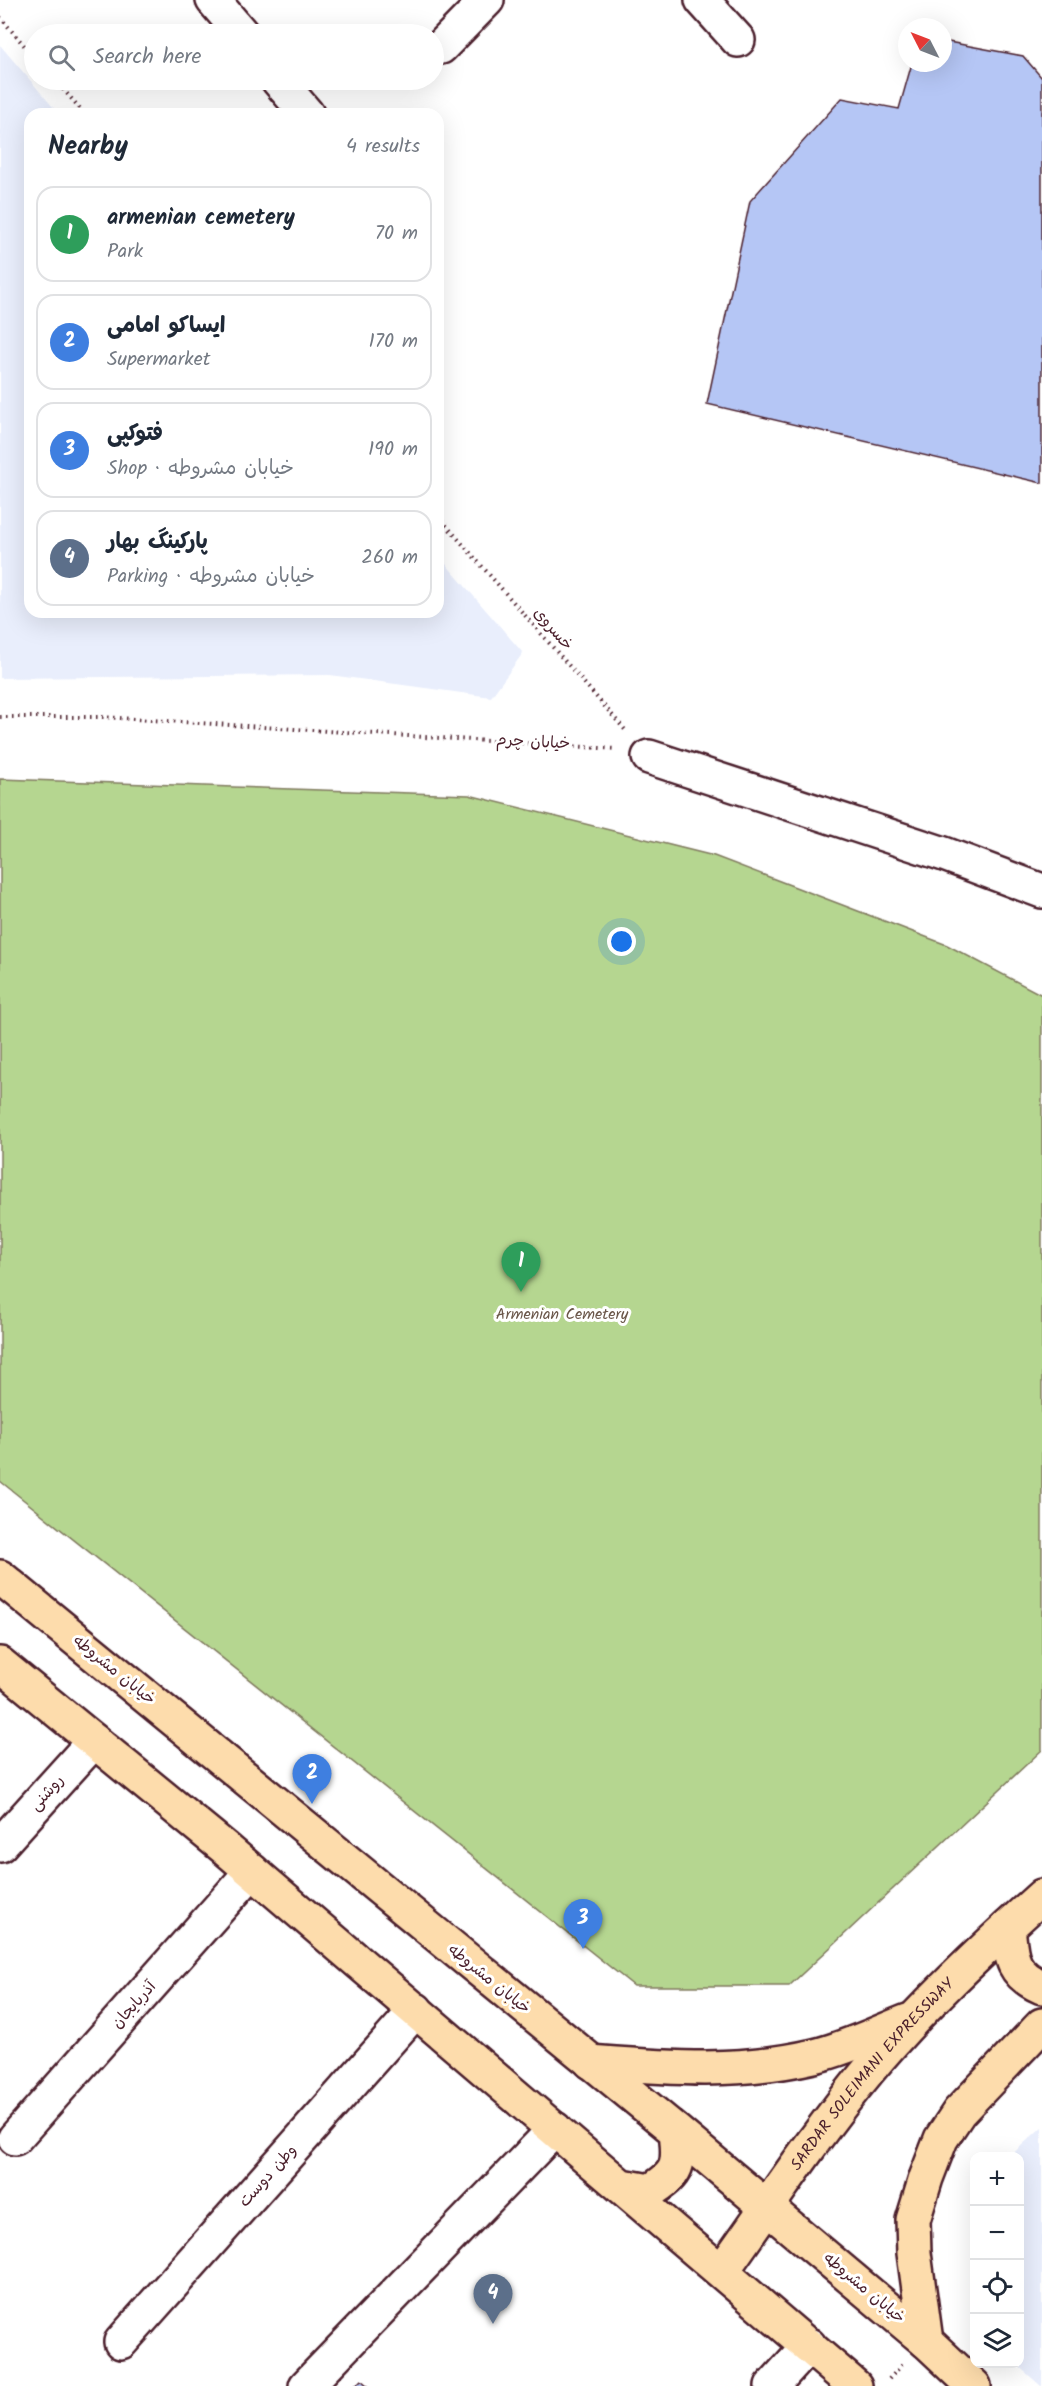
<!DOCTYPE html>
<meta charset="utf-8">
<style>
body{margin:0;font-family:Kalam,"Playpen Sans Arabic",sans-serif;background:#f6f6f7;color:#1f2937}
.controls{position:absolute;right:18px;bottom:18px;display:grid;overflow:hidden;border-radius:12px;box-shadow:0 6px 24px #0002}
.controls button{width:54px;height:54px;display:grid;place-items:center;padding:0;border:0;border-bottom:2px solid #e0e1e3;background:#fff;color:#1f2937;font:30px sans-serif}
.compass{position:absolute;left:898px;top:18px;width:54px;height:54px;border-radius:50%;background:#fff;box-shadow:0 6px 24px #0002;rotate:312deg}
.you{position:absolute;left:622px;top:942px;width:21px;height:21px;margin:-15px;border:4px solid #fff;border-radius:50%;background:#1a73e8;box-shadow:0 0 0 9px #1a73e833}
.badge{display:grid;place-items:center;width:39px;height:39px;border-radius:50%;background:#d1495b;color:#fff;font-size:20px;font-weight:700}
.pin{position:absolute;translate:-50% -50px;filter:drop-shadow(0 2px 3px #0008)}
.pin::after{content:'';position:absolute;top:32px;width:21px;height:18px;background:inherit;clip-path:polygon(0 0,100% 0,50% 100%)}
.list{margin:0;padding:0;list-style:none}
h2{display:flex;justify-content:space-between;align-items:center;height:78px;margin:0;padding:0 24px;font-size:26px}
h2 small{font-size:20px;font-weight:400;color:#747a83}
.list li{display:grid;grid-template-columns:39px 1fr auto;gap:18px;align-items:center;box-sizing:border-box;height:96px;margin:0 12px 12px;padding:0 12px;border:2px solid #e0e1e3;border-radius:18px}
.list b{display:block;font-size:22px;white-space:nowrap}
.list p{margin:0;font-size:20px;white-space:nowrap;color:#747a83}
.list em{font-size:20px;font-style:normal;color:#747a83}
.icon{flex:none;width:33px;height:33px;fill:none;stroke:currentColor;stroke-width:2;stroke-linecap:round;stroke-linejoin:round}
.map{position:relative;flex:none;width:1042px;height:2386px;overflow:hidden}
.search{position:absolute;background:#fff;box-shadow:0 6px 24px #0002;left:24px;top:24px;width:420px;height:66px;display:flex;align-items:center;gap:15px;box-sizing:border-box;padding:0 21px;border-radius:33px;color:#747a83;font-size:22px}
.panel{position:absolute;background:#fff;box-shadow:0 6px 24px #0002;left:24px;top:108px;width:420px;height:510px;border-radius:18px}
.map>svg:first-child{display:block}
</style>
<div class="map">
<svg width="1042" height="2386" viewBox="0 0 1042 2386">
<rect width="100%" height="100%" fill="#fff"/>
<filter id="ink" filterUnits="userSpaceOnUse"><feTurbulence type="fractalNoise" baseFrequency=".0167" numOctaves="2"/><feDisplacementMap in="SourceGraphic" scale="12" xChannelSelector="R" yChannelSelector="G"/><feConvolveMatrix kernelMatrix="1 2 1 2 8 2 1 2 1" color-interpolation-filters="sRGB"/></filter>
<g filter="url(#ink)">
<path fill="#e9eefc" d="M0 45 59 114H30V612H438V555L523 653 491 697 330 675 0 678Z
M1042 2127V2386H1041L1016 2364H1020V2156H1010Z"/>
<path fill="#b5d690" stroke="#807a5e" stroke-width="1.5" d="M0 779 469 795 714 856 947 945 1042 995V1750L789 1986H634L0 1481Z"/>
<path fill="#b5c6f5" stroke="#4a1f2b" stroke-width="1.5" d="M943 41 1023 56 1042 78V483L707 404 750 201 842 98 899 109 912 63H943Z
M361 2380 368 2386H355Z"/>
<g fill="none" stroke-linecap="round" stroke-linejoin="round">
<defs>
<path id="minor" d="M213 0 242 34
M702 0 738 40
M441 47 487 0
M278 80 307 114
M649 757 944 854 1042 891
M0 1845 94 1741
M15 2138 252 1871
M121 2342 416 2010
M306 2386 555 2129
M772 2386 809 2345"/>
<path id="major" d="M0 1577 676 2131 926 2341 974 2386
M0 1664 225 1848 855 2386
M622 2186 650 2191C679 2173 680 2165 676 2131"/>
<g id="highway">
<path d="M1008 1927C1011 1957 1011 1974 1042 1987"/>
<path d="M591 2062C669 2068 736 2074 814 2056 845 2049 877 2033 908 2021"/>
<path id="s1" d="M722 2271C770 2204 815 2135 868 2071 920 2008 981 1951 1042 1896"/>
<path d="M926 2341 914 2253 913 2220 926 2178 941 2139 959 2112 1042 2025"/>
</g>
</defs>
<use href="#minor" stroke="#4a1f2b" stroke-width="38"/>
<use href="#major" stroke="#4a1f2b" stroke-width="38"/>
<use href="#highway" stroke="#4a1f2b" stroke-width="38"/>
<path stroke="#4a1f2b" stroke-width="4" stroke-dasharray="1.5 4.5" stroke-linecap="butt" d="M0 17 34 57
M55 80 85 114
M438 516 627 732
M0 717H102L617 749
M889 2379 902 2365"/>
<use href="#minor" stroke="#fff" stroke-width="33"/>
<use href="#major" stroke="#fddcac" stroke-width="33"/>
<use href="#highway" stroke="#fddcac" stroke-width="33"/>
</g>
</g>
<g text-anchor="middle" dominant-baseline="central" stroke-width="6" stroke-linejoin="round" paint-order="stroke">
<g font-size="16" fill="#4a1f2b" stroke="#fff">
<text transform="translate(553 629) rotate(49)">خسروی</text>
<text transform="translate(533 742) rotate(3)">خیابان چرم</text>
<text transform="translate(114 1670) rotate(39)">خیابان مشروطه</text>
<text transform="translate(47 1793) rotate(-48)">روشنی</text>
<text transform="translate(489 1979) rotate(39)">خیابان مشروطه</text>
<text transform="translate(134 2005) rotate(-48)">آذربایجان</text>
<text stroke="none"><textPath href="#s1" startOffset="248">SARDAR SOLEIMANI EXPRESSWAY</textPath></text>
<text transform="translate(268 2176) rotate(-48)">وطن دوست</text>
<text transform="translate(864 2288) rotate(40)">خیابان مشروطه</text>
</g>
<g font-size="16" fill="#6a5649" stroke="#fff">
<text x="562" y="1314">Armenian Cemetery</text>
</g>
</g>
</svg>
<div class="controls">
<button>+</button>
<button>−</button>
<button><svg class="icon" aria-label="locate" viewBox="0 0 24 24"><circle cx="12" cy="12" r="6"/><path d="M12 2v4M12 18v4M2 12h4M18 12h4"/></svg></button>
<button><svg class="icon" aria-label="layers" viewBox="0 0 24 24"><path d="M12 4l9 5-9 5-9-5zM3 14l9 5 9-5"/></svg></button>
</div>
<svg class="compass" viewBox="-18 -18 36 36"><path d="M0-13l5 13h-10z" fill="#e53935"/><path d="M0 13l5-13h-10z" fill="#747a83"/></svg>
<div class="you"></div>
<div class="pin badge" style="left:521px;top:1292px;background:#2e9e5b">1</div>
<div class="pin badge" style="left:312px;top:1804px;background:#3f7fe0">2</div>
<div class="pin badge" style="left:583px;top:1949px;background:#3f7fe0">3</div>
<div class="pin badge" style="left:493px;top:2324px;background:#5c6f8a">4</div>
<div class="search"><svg class="icon" aria-label="search" viewBox="0 0 24 24"><circle cx="10" cy="10" r="6"/><path d="M15 15l6 6"/></svg>Search here</div>
<section class="panel">
<h2>Nearby<small>4 results</small></h2>
<ul class="list">
<li><span class="badge" style="background:#2e9e5b">1</span><div><b>armenian cemetery</b><p>Park</p></div><em>70 m</em></li>
<li><span class="badge" style="background:#3f7fe0">2</span><div><b>ایساکو امامی</b><p>Supermarket</p></div><em>170 m</em></li>
<li><span class="badge" style="background:#3f7fe0">3</span><div><b>فتوکپی</b><p>Shop · خیابان مشروطه</p></div><em>190 m</em></li>
<li><span class="badge" style="background:#5c6f8a">4</span><div><b>پارکینگ بهار</b><p>Parking · خیابان مشروطه</p></div><em>260 m</em></li>
</ul>
</section>
</div>
